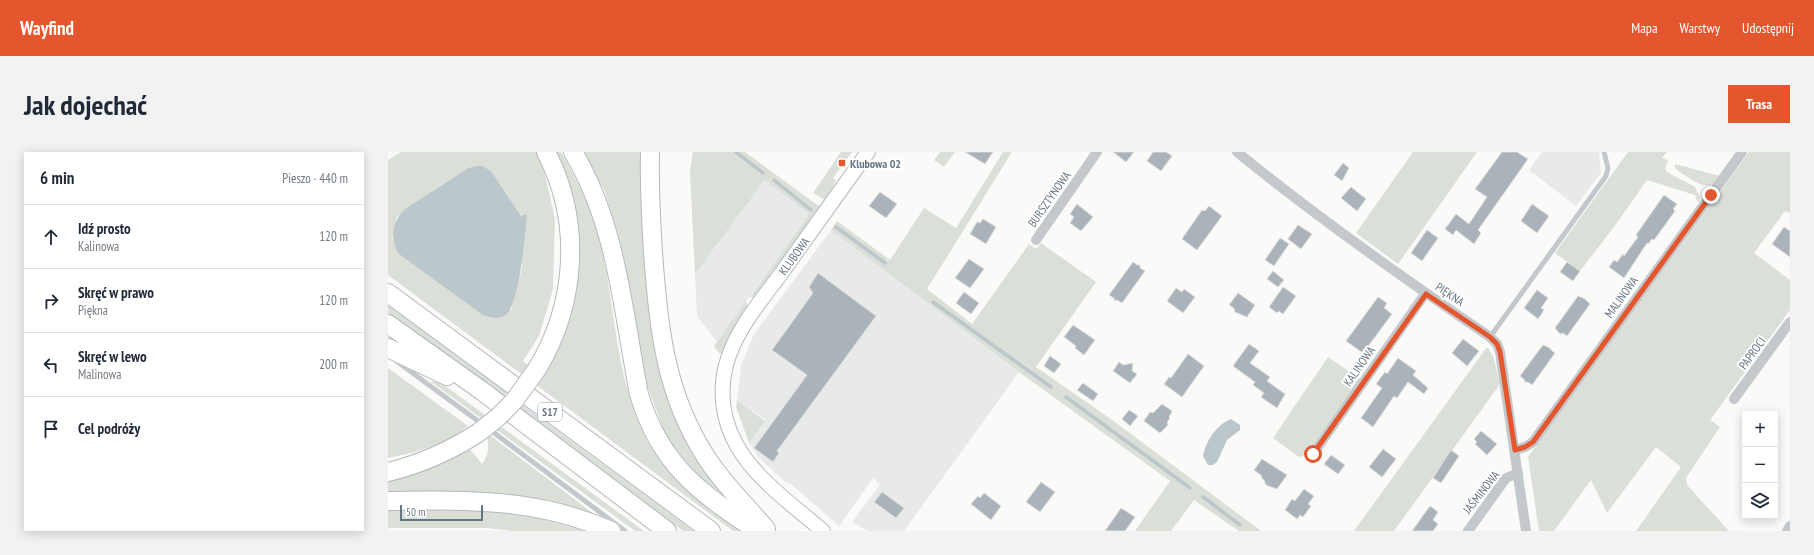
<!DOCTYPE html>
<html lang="pl">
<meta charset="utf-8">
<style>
body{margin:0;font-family:"PT Sans Narrow",sans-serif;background:#f2f2f3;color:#1f2937}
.controls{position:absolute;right:12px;bottom:12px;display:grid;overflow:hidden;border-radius:0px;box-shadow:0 2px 10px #0003}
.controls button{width:36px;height:36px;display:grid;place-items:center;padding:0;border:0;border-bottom:1px solid #e0e1e3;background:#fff;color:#1f2937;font:20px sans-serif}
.scale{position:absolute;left:12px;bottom:10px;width:83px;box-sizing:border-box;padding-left:4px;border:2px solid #657683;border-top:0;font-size:11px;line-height:14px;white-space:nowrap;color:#657683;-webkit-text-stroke:3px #fff;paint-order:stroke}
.stop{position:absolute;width:12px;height:12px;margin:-9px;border:3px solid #e4572e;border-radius:50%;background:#fff}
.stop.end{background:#e4572e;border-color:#fff;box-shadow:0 1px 4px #0008}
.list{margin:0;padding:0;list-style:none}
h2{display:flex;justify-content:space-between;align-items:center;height:52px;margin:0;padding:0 16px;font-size:17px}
h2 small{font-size:13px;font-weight:400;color:#747a83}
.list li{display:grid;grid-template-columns:26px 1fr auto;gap:12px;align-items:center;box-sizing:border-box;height:64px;padding:0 16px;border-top:1px solid #e0e1e3}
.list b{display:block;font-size:15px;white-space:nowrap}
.list p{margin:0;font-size:13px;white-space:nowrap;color:#747a83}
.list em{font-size:13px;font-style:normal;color:#747a83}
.icon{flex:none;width:22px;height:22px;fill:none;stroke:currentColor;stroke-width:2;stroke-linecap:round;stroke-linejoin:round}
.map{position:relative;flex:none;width:1402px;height:379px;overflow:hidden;border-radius:0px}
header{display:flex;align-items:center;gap:24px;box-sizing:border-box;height:56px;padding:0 20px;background:#e4572e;color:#fff}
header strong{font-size:19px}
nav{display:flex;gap:22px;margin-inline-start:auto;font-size:14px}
.intro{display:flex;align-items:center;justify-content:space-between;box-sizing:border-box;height:96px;padding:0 24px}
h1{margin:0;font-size:28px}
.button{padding:10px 18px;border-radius:0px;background:#e4572e;color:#fff;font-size:14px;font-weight:700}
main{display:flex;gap:24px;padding:0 24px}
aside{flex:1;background:#fff;border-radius:0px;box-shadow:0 2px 10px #0003}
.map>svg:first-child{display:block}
</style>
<header>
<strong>Wayfind</strong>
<nav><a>Mapa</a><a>Warstwy</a><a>Udostępnij</a></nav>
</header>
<div class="intro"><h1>Jak dojechać</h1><a class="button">Trasa</a></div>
<main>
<aside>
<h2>6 min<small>Pieszo · 440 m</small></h2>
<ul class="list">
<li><svg class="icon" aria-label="ahead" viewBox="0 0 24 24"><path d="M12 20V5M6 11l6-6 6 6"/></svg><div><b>Idź prosto</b><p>Kalinowa</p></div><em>120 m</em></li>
<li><svg class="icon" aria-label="right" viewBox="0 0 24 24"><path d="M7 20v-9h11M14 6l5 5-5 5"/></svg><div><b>Skręć w prawo</b><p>Piękna</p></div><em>120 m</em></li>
<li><svg class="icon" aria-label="left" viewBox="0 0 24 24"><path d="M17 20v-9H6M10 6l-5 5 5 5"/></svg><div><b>Skręć w lewo</b><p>Malinowa</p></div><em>200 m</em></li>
<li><svg class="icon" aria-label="arrive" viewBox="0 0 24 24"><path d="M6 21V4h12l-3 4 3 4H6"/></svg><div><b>Cel podróży</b></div></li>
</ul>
</aside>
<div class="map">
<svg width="1402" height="379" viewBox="0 0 1402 379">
<rect width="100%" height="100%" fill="#fafaf8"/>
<path fill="#e8e9e9" d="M1154 0H1211L1213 21 1188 54 1141 18Z
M377 28 421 62 329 190 309 164 307 122Z
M443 78 631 220 516 379H480L464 370 492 333 485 326 451 374 404 333 397 330 371 306 361 291 377 268 349 248 353 214 366 182Z"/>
<path fill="#dadfd7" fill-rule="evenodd" d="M13 0H148L155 14 167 67 165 137 151 184 135 209 154 225 182 168 190 114V73L167 0H173C189 28 203 55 211 85 215 98 216 111 219 124 229 183 234 256 270 306 289 333 329 358 355 379H345L0 123V8ZM103 19 133 64 134 116 123 158 4 87 9 65Z
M195 0H252L254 62 264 178 270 214 284 254 344 350 310 323 290 300 277 282 258 230 230 82 217 40Z
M305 0H357L432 55 368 145 365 146 362 145 421 62 377 28 307 122 302 19Z
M453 0H464L457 9 454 7 450 13 453 15 445 26 448 28 441 45 435 47 425 41Z
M552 0H567L556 15 546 8Z
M615 0H624L539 137 584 172 641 92 648 97 653 91 708 130 648 215 727 270 873 379H851L806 348 783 379H747L782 329 631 220 443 78 449 69 502 108 536 56 568 76Z
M1025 0H1089L1010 112 968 81Z
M1240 0H1279L1274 6 1280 8 1277 16 1279 20 1307 35 1312 46 1310 51 1307 43 1259 28 1226 75 1192 119 1167 101Z
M1361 0H1402V61L1397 59 1366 101 1402 128V158L1322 268 1332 275 1298 326 1299 333 1341 379H1248L1293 315 1268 295 1219 361 1203 328 1166 379H1151L1140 305Z
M1287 12 1332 24C1321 44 1304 27 1290 19L1287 16Z
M358 149 360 155 334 201H331L326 194Z
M0 153 119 241 115 245 0 161Z
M1099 195 1105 204 1112 232 1006 379H966Z
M940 205 972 227 918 303 911 305 885 286Z
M0 216 80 274 60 289 27 300 0 306Z
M42 229 52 230 256 379H247Z
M349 248 377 269 361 291 348 255Z
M133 252 306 379H295L129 256Z
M99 281 210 365 143 346 74 340 0 341V326L80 295 94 312C101 302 102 294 98 282Z
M28 357 103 358 136 362 197 379H124L100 376H0V358Z"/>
<path fill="#bbc7cb" d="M88 14H94L103 19 133 64 139 62C137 80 132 157 116 164 109 168 101 165 95 163L11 102C1 87 4 70 17 57L81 16Z
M843 267 852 273V278L839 288 829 310 825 313H820L815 304C818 289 828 273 843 267Z"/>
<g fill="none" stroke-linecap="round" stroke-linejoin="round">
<path stroke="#bbc7cb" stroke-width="3.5" d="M348 0 375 21
M386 28 423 58
M448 75 497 111
M545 150 663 235
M678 245 802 336
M815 345 852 373"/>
</g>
<path fill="#aab3b9" stroke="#dcdcda" d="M577 0H605L597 12Z
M725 0H746L738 10Z
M765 0H778L784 4 773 19 759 9Z
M1114 0H1129L1140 7 1090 78 1093 81 1086 92 1068 78 1065 83 1057 77 1068 62 1081 72 1099 45 1087 37Z
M955 11 961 16 954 29 946 23Z
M963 35 978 47 969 59 953 46Z
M492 40 509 52 498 66 481 54Z
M1276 43 1289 52 1285 57 1287 59 1266 88 1264 87 1260 92 1259 91 1236 126 1221 115 1226 108 1229 110 1235 102 1236 104 1250 85 1248 83Z
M689 52 705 65 693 79 682 71 686 65 682 62Z
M1144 52 1161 64 1149 81 1133 69Z
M821 54 834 64 809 98 794 87 814 58 817 59Z
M595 67 608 75 598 92 582 82 589 70 592 71Z
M910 73 924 82 913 97 900 87Z
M1396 75 1402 79V105L1384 92Z
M1039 78 1050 86 1034 109 1023 101Z
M892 86 901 92 886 114 877 108Z
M581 107 596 117 582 136 567 126Z
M745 110 749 113H752V116L757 119 734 151 729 148 727 149 726 146 721 143Z
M1179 110 1192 119 1185 129 1172 120Z
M885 119 896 128 890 135 879 127Z
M430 121 488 164 389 299 391 301 385 310 366 296 419 223 384 198 425 141 421 135Z
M895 135 908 144 895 162 891 159 889 161 881 155Z
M788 136 794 140 796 137 807 145 795 161 779 149Z
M1149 138 1160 146 1153 156 1156 158 1150 167 1136 156Z
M576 140 591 151 583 162 568 151Z
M850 141 867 153 859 165 847 160 846 156 841 153Z
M1190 144 1197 147 1202 152 1179 184 1175 181 1172 182 1167 176Z
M990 145 999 151 996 156 1004 162 975 201 958 189Z
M685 173 707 188 696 203 687 196 688 194 676 185Z
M1075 187 1091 199 1079 214 1064 201Z
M861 192 871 199 862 211 882 225 879 229 897 242 889 256 873 245 876 241 865 233 867 230 845 214Z
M1155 193 1162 196 1163 198 1167 201 1144 233 1140 230H1137L1136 227 1132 224Z
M800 202 816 214 794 245 776 232 781 225 783 226Z
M662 204 673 212 666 221 656 214Z
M1010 206 1028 219 1025 223 1040 236 1036 242 1020 230 1009 246 1006 244 985 275 973 266 994 236 988 232 997 220 999 222Z
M731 210 735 213 745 211 744 219 749 222 742 231 725 219Z
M695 231 710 242 705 249 689 238Z
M774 252 784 259 781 265 782 266 779 270 780 273 772 281 756 269 762 260 765 261Z
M741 258 750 264 742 274 734 267Z
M1093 279 1109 292 1099 303 1087 292 1089 290 1086 287Z
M995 297 1008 307 994 325 981 315Z
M1063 298 1071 304 1053 331 1045 326Z
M943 303 957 313 950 322 936 312Z
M874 307 899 323 889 337 878 333 876 328 873 325 874 324 866 318Z
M653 330 667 340 652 360 638 350Z
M916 337 926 344 920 352 923 354 915 365 912 363 909 367 897 358 904 347 907 349Z
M494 340 516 356 508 366 486 350Z
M596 341 613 354 603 368 583 352 590 344 592 346Z
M1042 354 1050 360 1045 368 1050 372 1045 379H1024Z
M733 356 747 365 737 379H717Z"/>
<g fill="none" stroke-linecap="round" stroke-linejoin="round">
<defs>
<path id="secondary" d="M435 379C406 354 366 326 348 292 335 268 331 240 338 213 347 179 372 150 392 123 421 82 451 41 480 0"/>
<path id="highway" d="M185 0C229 73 235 160 251 242 271 311 311 341 370 379
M262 0C261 33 263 66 265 100 270 173 277 242 318 305 335 332 358 353 378 377
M0 141 323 379
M0 172 94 239 279 379
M0 196 59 224
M149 217C189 151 194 69 158 0
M0 320C33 312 62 299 90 281
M0 349C78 348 150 346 223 379"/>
</defs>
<use href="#secondary" stroke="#b3babf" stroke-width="16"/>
<use href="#highway" stroke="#b4b9bd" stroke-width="20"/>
<path stroke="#c3c8cc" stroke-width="5" d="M1102 185 1218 24 1220 16 1216 0
M7 208 94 272
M101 277 237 379"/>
<path stroke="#c3c8cc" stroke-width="10" d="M849 0C930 66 1015 126 1102 185L1109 192 1112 200 1138 379
M648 88 709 0
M1346 247 1402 170
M1127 298 1137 295 1145 290 1354 0
M925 302 1037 142
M1080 379 1118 326 1130 321
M1399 379 1402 374"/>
<use href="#secondary" stroke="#fff" stroke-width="14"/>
<use href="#highway" stroke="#fff" stroke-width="18"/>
<defs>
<path id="highway-bridge" d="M90 281 109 266 126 249 149 217"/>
</defs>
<use href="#highway-bridge" stroke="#b4b9bd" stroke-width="20" stroke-linecap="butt"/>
<use href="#highway-bridge" stroke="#fff" stroke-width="18"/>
</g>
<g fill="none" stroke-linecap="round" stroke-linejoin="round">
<path stroke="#e4572e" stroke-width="5" d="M925 302 1038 142 1102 185 1109 192 1112 200 1127 298 1137 295 1145 290 1323 43"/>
</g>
<rect fill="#e4572e" stroke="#fff" stroke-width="1.5" x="450" y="7" width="8" height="8" rx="2"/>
<g text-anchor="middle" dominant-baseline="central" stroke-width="4" stroke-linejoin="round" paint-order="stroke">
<rect fill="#fff" stroke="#939fa8" stroke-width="1" x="150" y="251" width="24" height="18" rx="3"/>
<g font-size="11" font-weight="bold" fill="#657683">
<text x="162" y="260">S17</text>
</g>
<g font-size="12" font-weight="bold" fill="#657683" stroke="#fff" text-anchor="start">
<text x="462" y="11">Klubowa 02</text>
</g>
<g font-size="12" fill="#657683" stroke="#fff">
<text transform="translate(661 47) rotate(-55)">BURSZTYNOWA</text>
<text transform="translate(406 104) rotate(-54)">KLUBOWA</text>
<text transform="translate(1062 142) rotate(34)">PIĘKNA</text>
<text transform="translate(1233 145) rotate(-54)">MALINOWA</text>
<text transform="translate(1364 201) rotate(-54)">PAPROCI</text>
<text transform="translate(971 214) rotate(-55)">KALINOWA</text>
<text transform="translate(1093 340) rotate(-52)">JAŚMINOWA</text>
</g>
</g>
</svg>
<div class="controls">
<button>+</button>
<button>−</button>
<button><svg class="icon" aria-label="layers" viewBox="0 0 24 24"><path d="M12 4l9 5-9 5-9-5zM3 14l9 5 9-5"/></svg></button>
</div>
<div class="scale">50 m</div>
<div class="stop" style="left:925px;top:302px"></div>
<div class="stop end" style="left:1323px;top:43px"></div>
</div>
</main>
